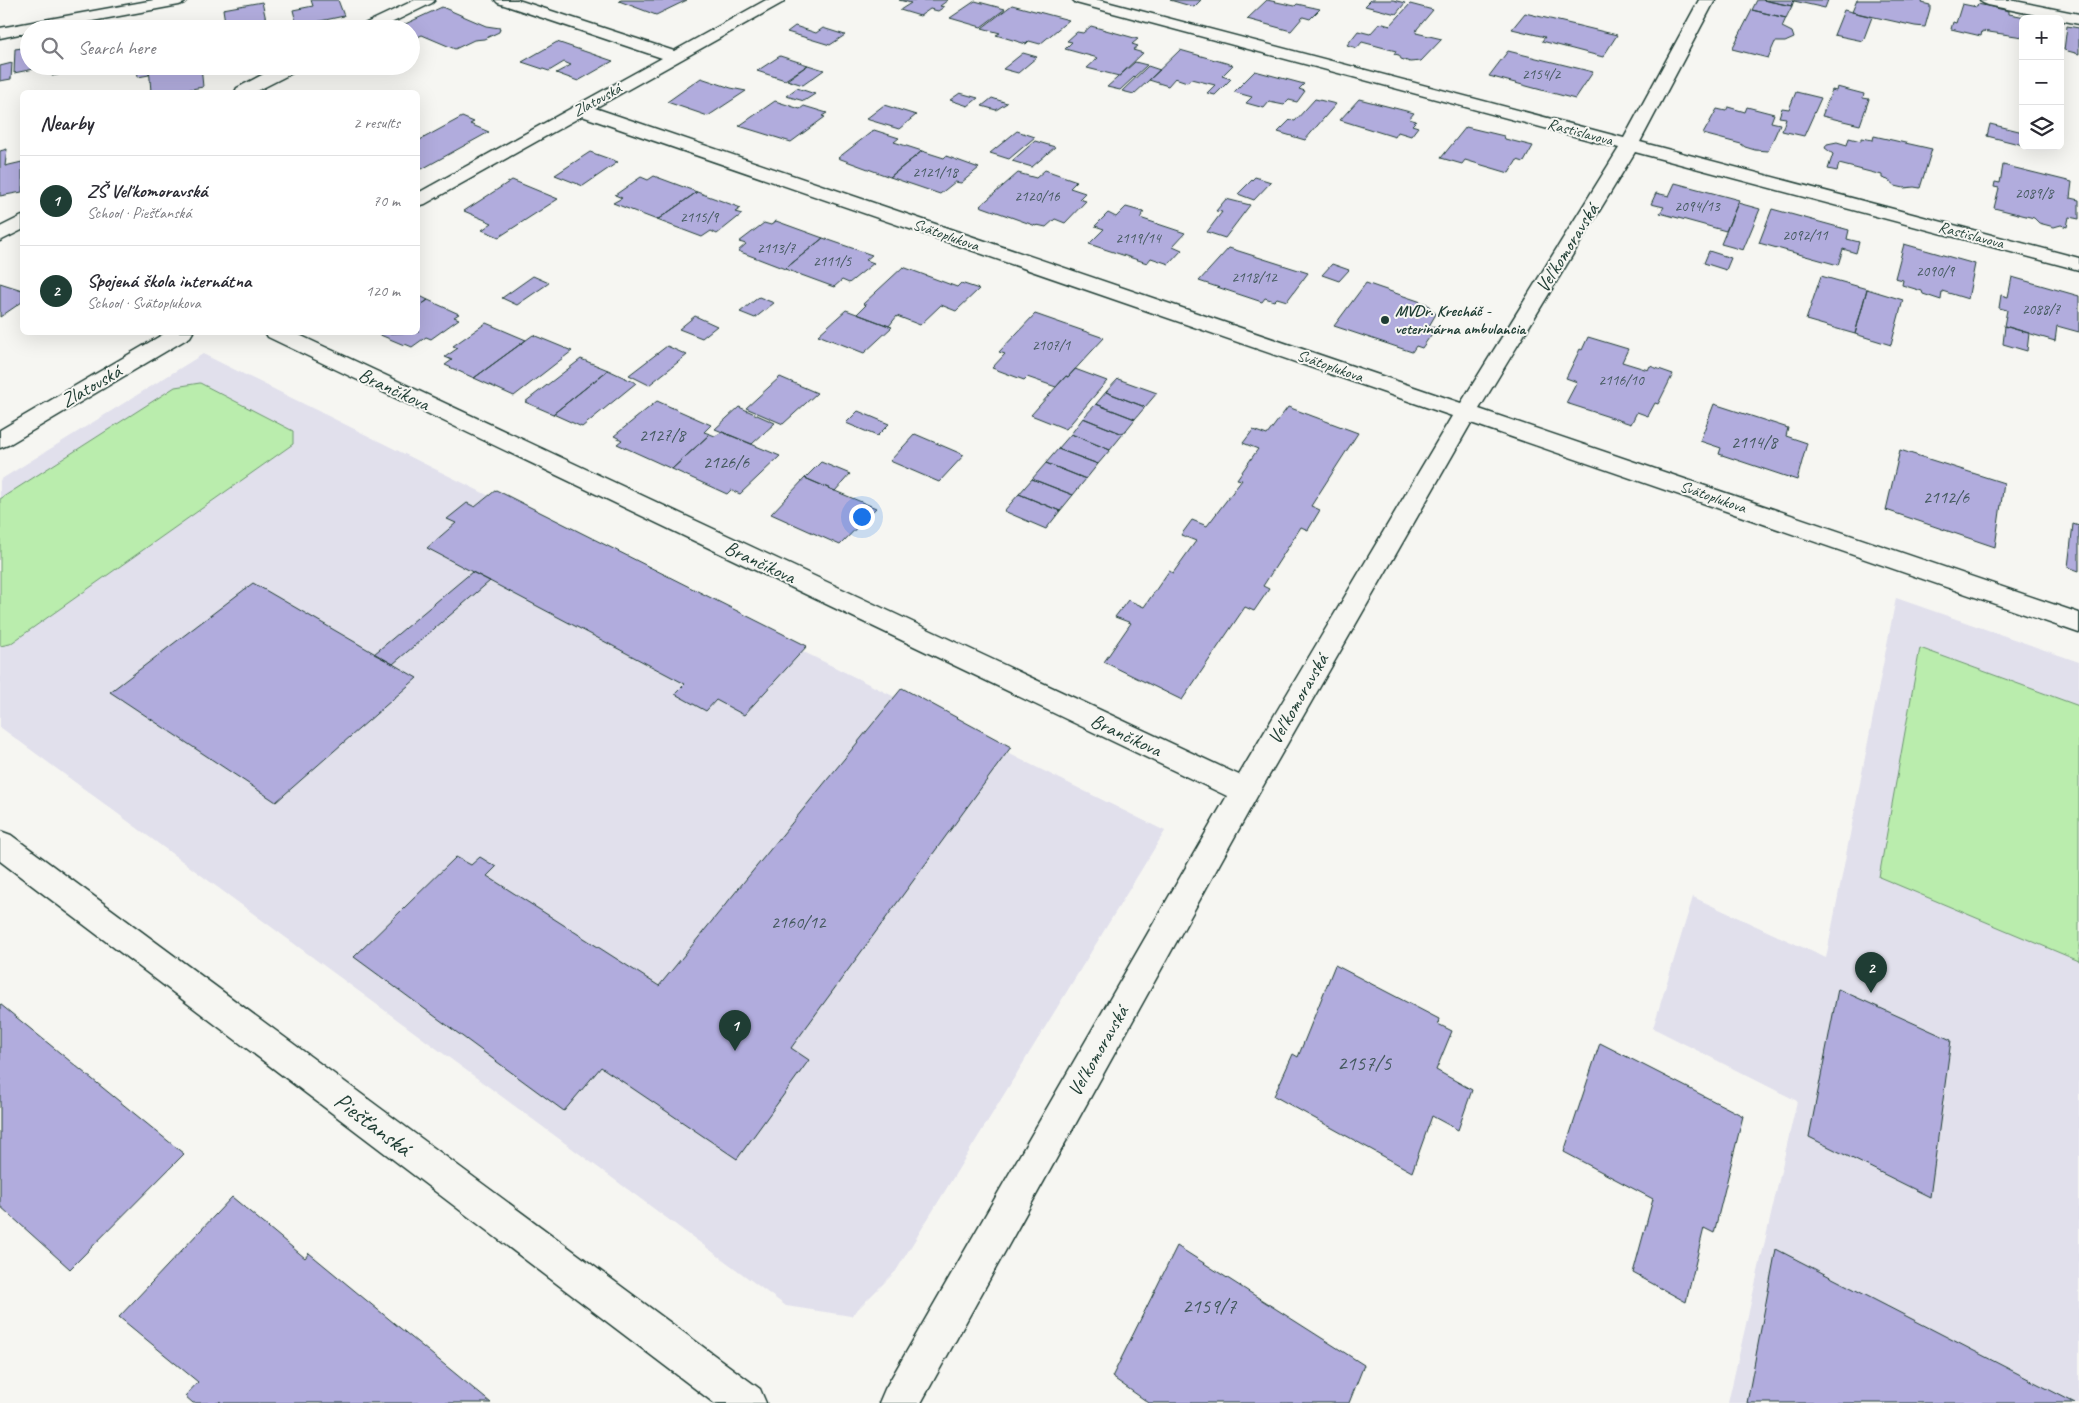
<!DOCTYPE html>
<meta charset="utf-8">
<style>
body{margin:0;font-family:Caveat,sans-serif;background:#f7f7f7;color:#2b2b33}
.controls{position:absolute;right:15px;top:15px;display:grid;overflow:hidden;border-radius:8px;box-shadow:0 5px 20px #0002}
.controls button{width:45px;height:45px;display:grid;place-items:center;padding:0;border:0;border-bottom:1px solid #e1e1e2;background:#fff;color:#2b2b33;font:25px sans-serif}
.you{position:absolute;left:861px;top:516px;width:18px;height:18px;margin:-12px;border:4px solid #fff;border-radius:50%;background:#1a73e8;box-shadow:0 0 0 8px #1a73e833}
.badge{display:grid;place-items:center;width:32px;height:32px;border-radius:50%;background:#1f3d34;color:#fff;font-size:16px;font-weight:700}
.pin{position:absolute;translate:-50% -41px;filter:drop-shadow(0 1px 2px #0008)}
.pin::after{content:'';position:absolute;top:26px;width:18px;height:15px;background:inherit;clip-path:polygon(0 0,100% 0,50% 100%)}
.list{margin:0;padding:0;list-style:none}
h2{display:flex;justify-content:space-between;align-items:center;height:65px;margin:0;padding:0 20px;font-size:21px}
h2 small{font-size:16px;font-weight:400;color:#7c7c81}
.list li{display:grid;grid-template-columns:32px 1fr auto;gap:15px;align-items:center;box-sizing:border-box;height:90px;padding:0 20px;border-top:1px solid #e1e1e2}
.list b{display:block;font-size:19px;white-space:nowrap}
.list p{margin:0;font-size:16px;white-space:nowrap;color:#7c7c81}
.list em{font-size:16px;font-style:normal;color:#7c7c81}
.icon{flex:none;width:28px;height:28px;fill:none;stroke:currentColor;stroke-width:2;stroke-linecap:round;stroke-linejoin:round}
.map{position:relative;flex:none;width:2079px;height:1403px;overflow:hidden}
.search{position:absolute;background:#fff;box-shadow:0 5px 20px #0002;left:20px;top:20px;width:400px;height:55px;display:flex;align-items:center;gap:12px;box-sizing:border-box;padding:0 18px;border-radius:28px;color:#7c7c81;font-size:19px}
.panel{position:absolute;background:#fff;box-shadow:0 5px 20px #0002;left:20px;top:90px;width:400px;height:245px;border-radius:8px}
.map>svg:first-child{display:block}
</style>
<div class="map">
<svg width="2079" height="1403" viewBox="0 0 2079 1403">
<rect width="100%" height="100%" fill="#f6f6f2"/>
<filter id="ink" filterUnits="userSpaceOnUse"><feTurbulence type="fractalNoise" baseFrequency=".02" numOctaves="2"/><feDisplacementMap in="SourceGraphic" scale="10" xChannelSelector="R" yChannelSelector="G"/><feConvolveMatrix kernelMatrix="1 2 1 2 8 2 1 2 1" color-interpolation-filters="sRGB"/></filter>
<g filter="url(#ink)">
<path fill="#e1e0ec" d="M203 354 1165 831 896 1271 851 1316 786 1306 0 727V480Z
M1896 598 2079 662V1403H1728L1797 1101 1653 1028 1693 897 1826 958Z"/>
<path fill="#baedad" stroke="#6c9570" d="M200 383 293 431V444L10 644 0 646V499L175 387Z
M1920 648 2079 706V961L1879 877Z"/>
<path fill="#b1acdd" stroke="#1f3d34" d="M311 0H338L344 16 297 26 293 10 313 6Z
M621 0H687L656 15 619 1Z
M899 0H948L940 6 944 7 938 11 930 9 920 16 900 10 911 3Z
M1170 0H1201L1194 7Z
M1267 0 1295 6 1297 4 1320 9 1310 19 1303 17 1291 31 1247 19Z
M1371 0H1393L1405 3 1396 14 1365 6Z
M1757 0H1763L1792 6 1786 18 1752 10Z
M1763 0H1794L1792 6Z
M1795 0H1828L1825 8 1794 1Z
M1857 0H1923L1922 3 1930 5V9L1925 27 1915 26 1852 12Z
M975 1 1005 9 981 27 950 18Z
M262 2 268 29H226L223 9Z
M1410 4 1433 10 1417 29 1416 33 1442 39 1421 61 1410 62 1401 59 1399 55 1394 54 1396 51 1362 42 1357 48 1347 45 1358 31 1370 34 1380 23 1390 26Z
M1962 4 1977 7 1978 4 2009 11V14L2026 17 2029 19H2023V37L1982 31 1981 36 1951 29 1953 22 1956 23Z
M1012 5 1069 20 1040 44 1029 41 1026 44 996 35 1000 33 982 28Z
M442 7 486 26 500 28 499 32 484 39 474 40 455 49 422 35 411 40V29L401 26Z
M1752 10 1786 18 1782 27 1792 32 1794 38 1785 42H1775L1768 58 1732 49Z
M1844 10 1872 17 1863 41 1834 35Z
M1525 13 1617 35 1603 57 1542 41 1545 37 1512 29Z
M795 26 816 33 823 28 845 35 830 45 787 32Z
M1091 26 1138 39 1132 44 1138 46 1133 50 1143 53 1119 76 1087 68 1098 58 1065 49 1072 42 1067 41 1077 32 1083 33Z
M2067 26 2079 28V54L2064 50Z
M557 42 613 61 578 81 556 73 571 65 564 62 549 71 522 62Z
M29 47V66H49L14 73 15 49Z
M1180 50 1233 65 1222 76 1231 79 1215 95 1207 93 1215 85 1191 79 1187 82 1175 78 1168 86 1149 80Z
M1508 51 1593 72 1575 99 1489 76Z
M1023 53 1037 57 1018 73 1003 69Z
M780 56 808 65 785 80 757 71Z
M1135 62 1147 65 1120 90 1107 87Z
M12 63 11 79 0 81V66Z
M808 65 824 70 803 85 787 80Z
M53 66H67V73L52 76Z
M67 66H91V68L67 73Z
M148 66 149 75 138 77 137 68Z
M149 66H201L203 87 174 92H151Z
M1148 66 1160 70 1134 94 1122 91Z
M1255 71 1304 84 1299 89 1305 91 1297 102 1289 100 1284 105 1269 102 1264 108 1246 103 1252 97 1234 92Z
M701 78 731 88 746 91 708 116 667 102Z
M1837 87 1864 94 1863 98 1869 99 1860 125 1822 116 1832 90 1836 91Z
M797 88 815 94 804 101 786 96Z
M1796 92 1821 98 1804 136 1782 131 1786 118 1779 117 1782 108 1789 109Z
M960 93 978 98 968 106 950 100Z
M992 98 1007 103 996 110 982 106Z
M1315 99 1336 104 1305 140 1278 132 1290 120 1295 121Z
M1359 99 1414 113 1409 119 1416 121 1412 125 1418 127 1411 136 1398 132 1395 137 1340 120Z
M775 101 800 109 804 106 827 113 822 116 825 117 791 142 739 126Z
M884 105 916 115 899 129 866 119Z
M1728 107 1745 112 1747 107 1774 114 1771 122 1780 124 1768 151 1755 150 1745 147 1741 144 1703 134 1717 109 1726 111Z
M462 117 474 122 470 124 489 132 422 169 418 167V141Z
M1990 124 2023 132V145L1987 136Z
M1466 127 1504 136 1505 139 1533 146 1524 162 1517 160 1509 173 1465 160 1462 164 1441 158Z
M874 130 899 138 894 142 922 151 890 177 838 158Z
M1017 131 1035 137 1009 159 990 153Z
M1874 136 1932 149 1920 188 1914 187 1904 188 1895 186 1888 180 1882 178V175L1839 164 1837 171 1828 169 1833 154 1825 148 1827 144 1837 142 1847 145 1849 138 1861 141V138L1873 140Z
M1035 141 1055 147 1032 167 1012 161Z
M7 149 5 166 22 162V192L0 196V151Z
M922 151 944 158 946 156 979 168 961 183 955 182 940 194 890 177Z
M590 152 618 162 583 186 555 175Z
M2003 165 2072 182 2070 198 2079 200V219L2069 217 2067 227 2061 225 2054 227 2039 223 2034 218 1994 208 1999 188 1994 187 1995 182 2000 183Z
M1045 170 1077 181 1070 188 1085 193 1079 199 1086 201 1065 223 1055 219 1046 227 1037 225 1036 226 980 206 1018 173 1036 178Z
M654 176 697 192 657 220 613 203 622 198 615 195 641 177 648 180Z
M1255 177 1271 182 1254 200 1238 194Z
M512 180 558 199 499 237 482 230 492 223 464 211Z
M1675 183 1739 200 1726 231 1660 213 1664 207 1651 204 1656 193 1669 196Z
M697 192 741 208 735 212 742 214 717 234 711 231 702 237 657 220Z
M1226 199 1250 205 1225 238 1207 232 1222 212 1216 211Z
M1738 203 1760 209 1743 250 1721 244Z
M1126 207 1144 212 1140 218 1185 233 1173 246 1182 250 1169 264 1151 258 1147 263 1089 244 1104 229 1095 226 1108 213 1116 217Z
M1772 209 1849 230 1847 239 1859 242 1856 253 1843 249 1838 265 1759 243Z
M776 221 823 238 785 269 738 251 746 244 739 242 764 223 771 225Z
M823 238 872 255 866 260 874 263 849 283 842 280 834 287 785 269Z
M1904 244 1975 264 1968 299 1942 291 1941 300 1923 294 1922 291 1902 285 1903 280 1895 278Z
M1229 248 1308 273 1287 301 1277 298 1274 301 1265 298 1262 302 1199 281Z
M1709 251 1731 258 1726 270 1704 263Z
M1332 264 1349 270 1339 281 1322 275Z
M903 267 957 287 961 283 979 289 956 311 941 305 920 325 897 316 889 326 857 314 866 305 863 304Z
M533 276 549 283 517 305 502 298Z
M1821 276 1867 289 1855 334 1806 320Z
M2012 277 2079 296V332L2057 326 2055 341 2004 326 2007 310 1999 308 2001 295 2008 297Z
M0 283 22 290V302L0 317Z
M1366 283 1427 304 1436 314 1429 326 1436 328 1422 348 1416 346 1412 352 1334 326Z
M1867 289 1903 300 1891 345 1855 334Z
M418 295 428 300 418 307Z
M759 297 774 303 755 318 740 312Z
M428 300 459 314 454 317 459 319 431 339 426 337 412 347 405 344 404 345 378 334 418 332V307Z
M846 310 889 326 892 327 864 353 818 335Z
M1035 314 1104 338 1068 377 1066 376 1056 387 1027 377 1024 380 992 368 1005 354 999 352Z
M695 316 717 326 702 338 679 329Z
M486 323 526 340 474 378 445 365 452 360 445 357 458 348 453 346Z
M2005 326 2029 333 2027 351 2003 344Z
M533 335 572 351 514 396 474 378Z
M1588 337 1628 349 1622 362 1648 370 1650 366 1673 374 1658 404 1655 403 1648 416 1637 412 1631 424 1566 403 1577 382 1566 378 1580 349 1582 350Z
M667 346 687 355 649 385 629 375Z
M581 359 608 370 553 414 525 402Z
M1075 369 1107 381 1066 429 1031 415 1066 376 1068 377Z
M608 370 636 383 582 427 553 414Z
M780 377 817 393 783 424 746 408Z
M1118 379 1157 393 1145 407 1106 392Z
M1106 392 1145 407 1135 419 1096 404Z
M657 401 711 425 704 432 710 434 672 469 617 444 622 440 614 436Z
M1096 404 1135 419 1123 434 1083 418Z
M1714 404 1788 428 1786 436 1807 443 1797 480 1719 454 1721 448 1700 441Z
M739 407 775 423 752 444 715 429Z
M1288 407 1358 433 1311 506 1320 510 1308 530 1301 527 1263 586 1269 589 1254 611 1245 607 1182 700 1104 662 1131 623 1115 617 1128 600 1144 607 1169 571 1173 573 1196 541 1181 535 1192 520 1207 526 1242 480 1237 479 1258 449 1243 443 1253 430 1267 435Z
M858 411 889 424 877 436 846 423Z
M1083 418 1123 434 1110 450 1071 434Z
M722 432 780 456 740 494 731 490 727 494 672 469 710 434 715 436Z
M915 434 964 455 939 482 890 461Z
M1071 434 1110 450 1098 464 1058 449Z
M1058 449 1098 464 1086 479 1046 463Z
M1900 450 2004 483 1995 547 1886 510Z
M821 462 850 474 835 491 805 478Z
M1046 463 1086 479 1073 495 1032 479Z
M805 478 835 491 876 508 840 545 771 514Z
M1032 479 1073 495 1060 511 1019 494Z
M496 490 807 646 744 715 716 700 706 711 675 694 685 684 427 548 456 523 447 519 467 503 475 507Z
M1019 494 1060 511 1046 529 1004 511Z
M2073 524 2079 526V571L2068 567Z
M472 572 490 581 393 664 374 654Z
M253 583 417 678 276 802 110 692Z
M902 688 1011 747 791 1048 809 1060 737 1159 601 1067 564 1111 354 957 456 857 471 865 480 857 496 867 487 876 659 986Z
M1335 965 1439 1019 1438 1024 1452 1031 1436 1070 1472 1090 1458 1130 1432 1116 1412 1172 1274 1096 1293 1054 1298 1057Z
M1838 989 1951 1040 1930 1197 1809 1137Z
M0 1004 184 1154 70 1269 0 1206Z
M1600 1043 1743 1116 1714 1233 1704 1228 1686 1302 1633 1273 1653 1199 1564 1152Z
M232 1197 305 1258 309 1253 491 1403H221L220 1401 218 1403H193L185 1396 198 1382 119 1317Z
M1177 1246 1364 1365 1349 1403H1149L1112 1377Z
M1776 1249 2075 1403H1747Z"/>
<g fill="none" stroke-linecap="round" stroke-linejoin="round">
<defs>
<path id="minor" d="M154 0H187L184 3 179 5 49 29H29V32L0 38V28Z
M415 0H435L432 3 379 29H358L360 26Z
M495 0H518L674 51 766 0H785L782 3 595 108 1461 403 1619 148 1076 3 1073 0H1099L1624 138 1699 0H1715L1640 142 2079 258V270L1635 152 1479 409 2079 613V633L1471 423 1255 800 921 1403H879L885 1389 1227 796 268 337 265 332H293L1239 775 1452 416 582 116 425 204 418 206V193L662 58 498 3Z
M1980 0H2010L2079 14V24L1988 5 1983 3Z
M279 66H300L298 70 255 92H235L237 88Z
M22 216V230L0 241V227Z
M167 332H193L190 337 8 445 0 448V430Z
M0 831 11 835 760 1389 766 1403H714L0 861Z"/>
</defs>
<use href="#minor" stroke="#1f3d34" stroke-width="3"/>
<use href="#minor" fill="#f6f6f2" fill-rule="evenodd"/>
</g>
</g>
<circle fill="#1f3d34" stroke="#f6f6f2" stroke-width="2" cx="1385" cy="320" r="5"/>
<g text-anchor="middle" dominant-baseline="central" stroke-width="4" stroke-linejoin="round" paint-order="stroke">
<g font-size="15" fill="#44595e">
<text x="1541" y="74">2154/2</text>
<text x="935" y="172">2121/18</text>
<text x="2034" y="193">2089/8</text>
<text x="1037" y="196">2120/16</text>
<text x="1697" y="206">2094/13</text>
<text x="699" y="217">2115/9</text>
<text x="1805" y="235">2092/11</text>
<text x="1138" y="238">2119/14</text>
<text x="776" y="248">2113/7</text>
<text x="832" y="261">2111/5</text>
<text x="1935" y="271">2090/9</text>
<text x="1254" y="277">2118/12</text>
<text x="2041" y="309">2088/7</text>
<text x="1051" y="345">2107/1</text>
<text x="1621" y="380">2116/10</text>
</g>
<g font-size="16" fill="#1f3d34" stroke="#f6f6f2">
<text transform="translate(597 100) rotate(-29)">Zlatovská</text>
<text transform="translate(1580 132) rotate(15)">Rastislavova</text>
<text transform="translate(946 235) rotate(19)">Svätoplukova</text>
<text transform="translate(1971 235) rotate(15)">Rastislavova</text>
<text transform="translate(1330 366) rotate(19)">Svätoplukova</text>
<text transform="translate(1713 497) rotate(19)">Svätoplukova</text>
</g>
<g font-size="16" font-weight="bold" fill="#1f3d34" stroke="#f6f6f2" text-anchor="start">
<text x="1395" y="311">MVDr. Krecháč -<tspan x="1395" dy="18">veterinárna ambulancia</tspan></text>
</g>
<g font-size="18" fill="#44595e">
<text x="662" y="435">2127/8</text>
<text x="1754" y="442">2114/8</text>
<text x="726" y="462">2126/6</text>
<text x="1946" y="497">2112/6</text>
<text x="798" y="922">2160/12</text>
</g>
<g font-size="20" fill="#1f3d34" stroke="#f6f6f2">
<text transform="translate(1567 248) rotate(-58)">Veľkomoravská</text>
<text transform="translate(91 386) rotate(-30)">Zlatovská</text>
<text transform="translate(394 389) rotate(25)">Brančíkova</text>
<text transform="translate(760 562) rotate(25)">Brančíkova</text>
<text transform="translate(1298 699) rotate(-60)">Veľkomoravská</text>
<text transform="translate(1126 735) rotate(25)">Brančíkova</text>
<text transform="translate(1098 1051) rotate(-60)">Veľkomoravská</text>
</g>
<g font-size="21" fill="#44595e">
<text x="1364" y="1063">2157/5</text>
<text x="1209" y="1306">2159/7</text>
</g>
<g font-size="24" fill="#1f3d34" stroke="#f6f6f2">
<text transform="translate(373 1124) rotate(37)">Piešťanská</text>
</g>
</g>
</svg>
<div class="controls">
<button>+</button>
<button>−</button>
<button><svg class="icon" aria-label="layers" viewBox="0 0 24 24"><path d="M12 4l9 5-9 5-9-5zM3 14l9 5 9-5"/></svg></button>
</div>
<div class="you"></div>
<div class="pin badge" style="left:735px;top:1051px">1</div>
<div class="pin badge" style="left:1871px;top:993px">2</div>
<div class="search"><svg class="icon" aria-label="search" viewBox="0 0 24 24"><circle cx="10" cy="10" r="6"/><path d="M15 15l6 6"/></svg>Search here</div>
<section class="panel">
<h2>Nearby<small>2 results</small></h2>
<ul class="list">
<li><span class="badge">1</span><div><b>ZŠ Veľkomoravská</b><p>School · Piešťanská</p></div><em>70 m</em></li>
<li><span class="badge">2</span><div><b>Spojená škola internátna</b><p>School · Svätoplukova</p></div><em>120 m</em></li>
</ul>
</section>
</div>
